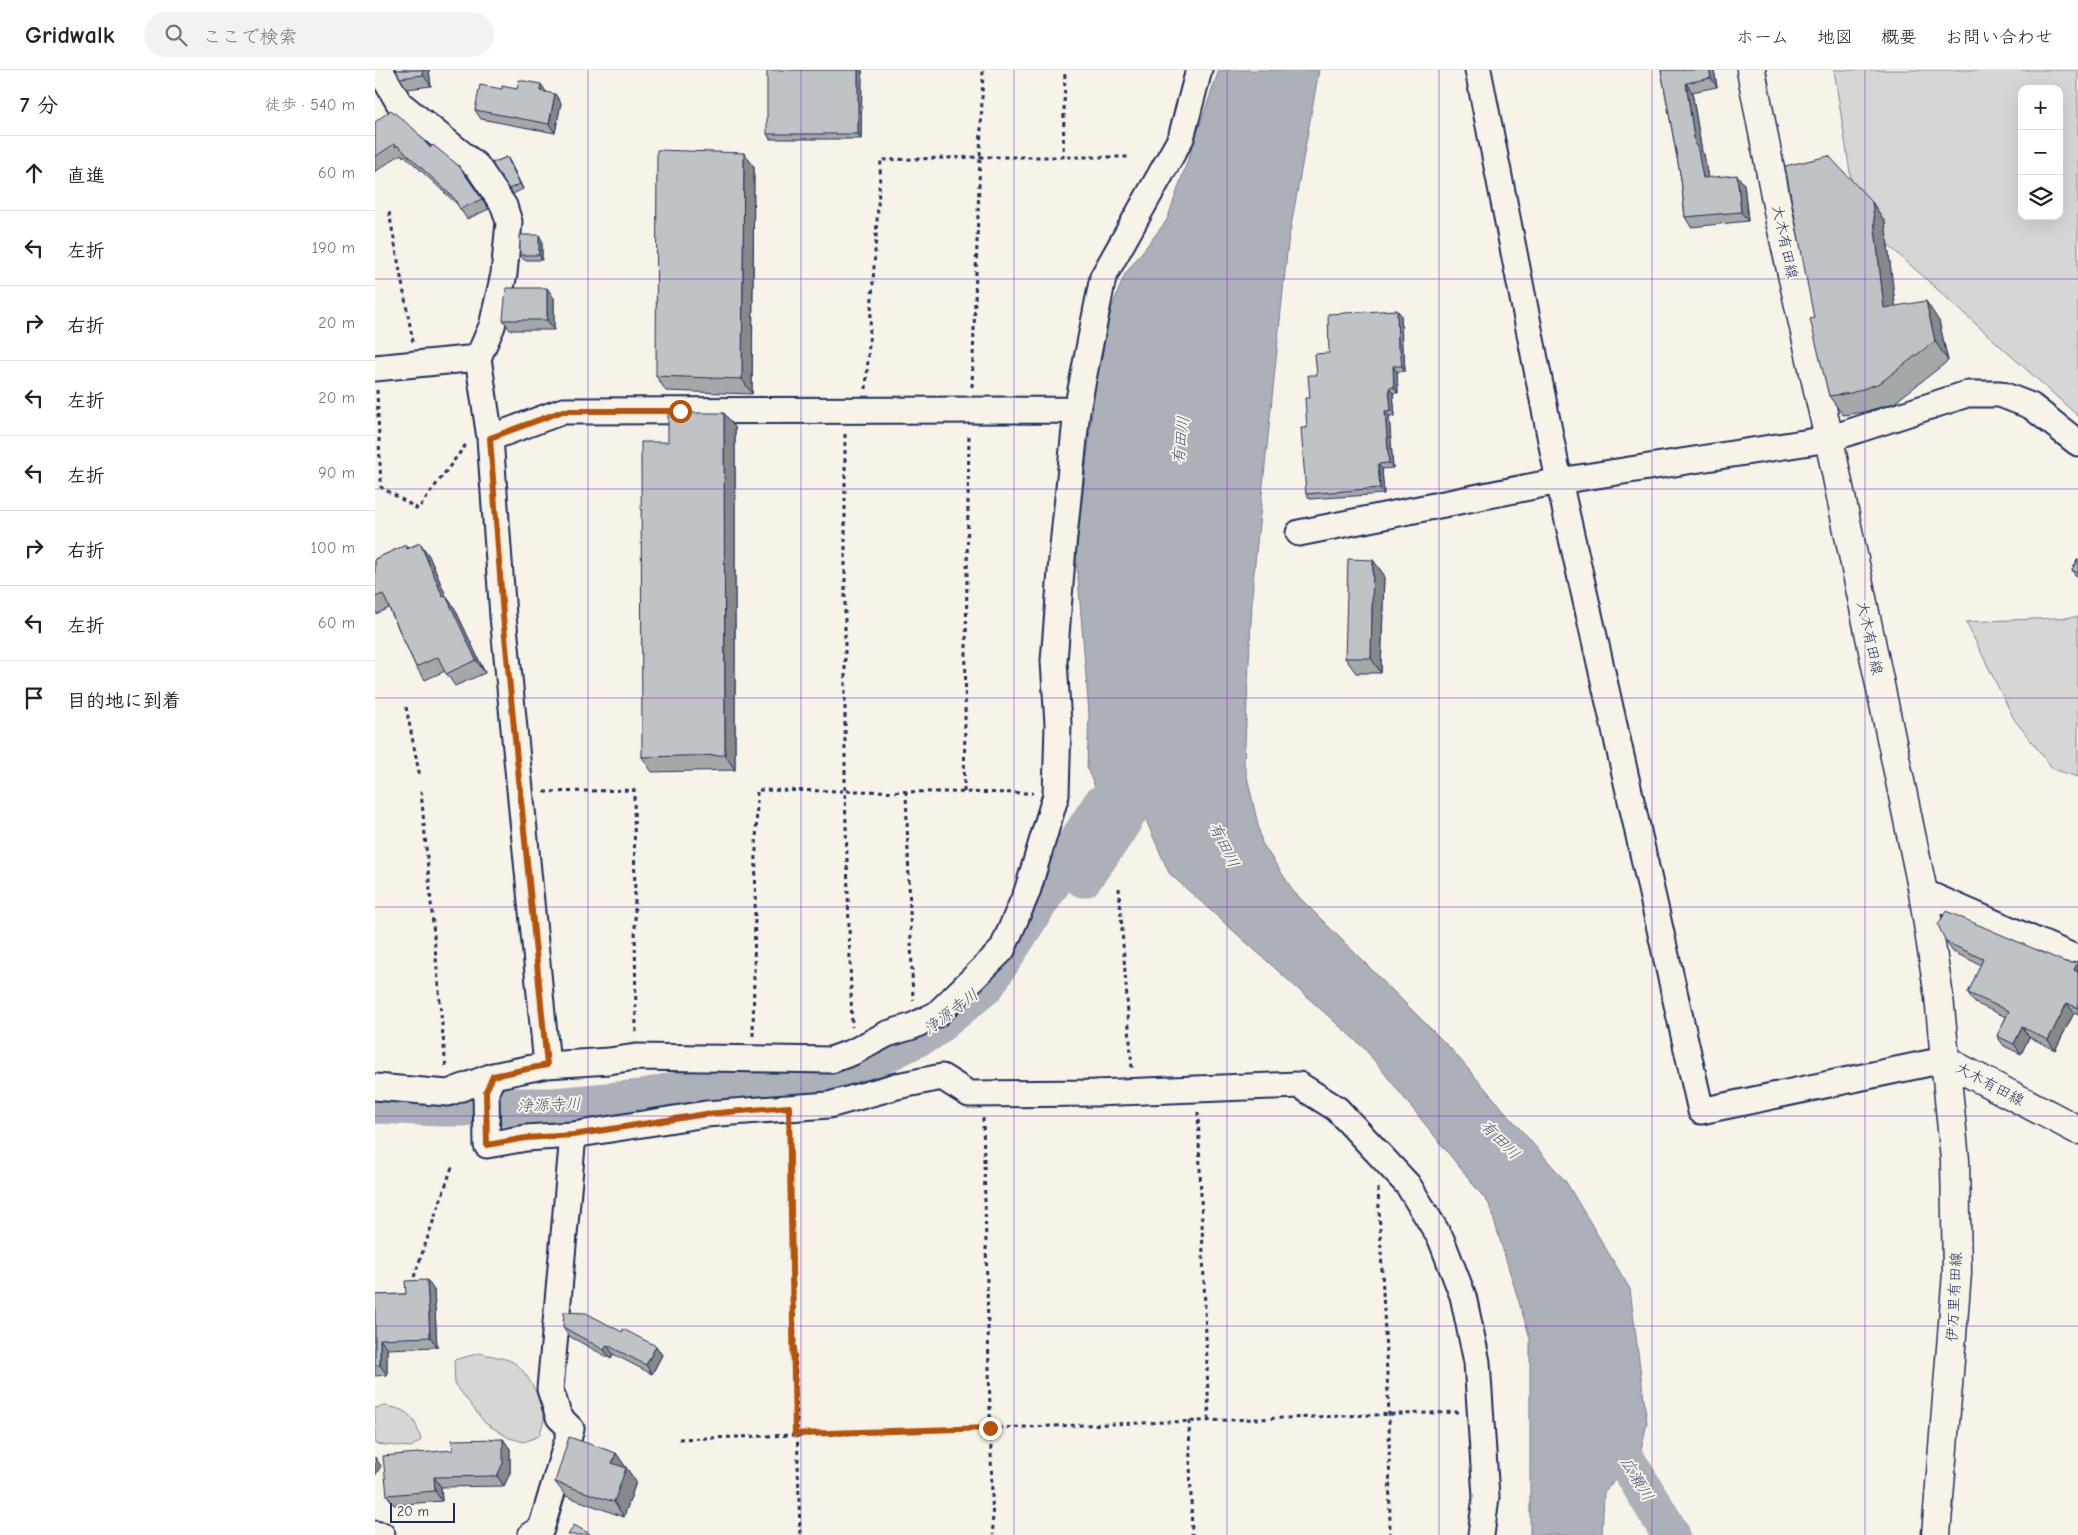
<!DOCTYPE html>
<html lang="ja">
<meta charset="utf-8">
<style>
body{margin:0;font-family:"Comic Neue","Klee One",sans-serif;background:#f2f2f2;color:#222}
.controls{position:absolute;right:15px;top:15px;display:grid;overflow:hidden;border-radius:10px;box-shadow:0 5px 20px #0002}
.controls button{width:45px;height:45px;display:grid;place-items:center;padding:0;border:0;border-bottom:1px solid #e0e0e0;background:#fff;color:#222;font:25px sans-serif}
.scale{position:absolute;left:15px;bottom:12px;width:65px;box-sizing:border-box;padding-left:5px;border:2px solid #1b2f5e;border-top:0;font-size:14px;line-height:18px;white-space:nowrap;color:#1b2f5e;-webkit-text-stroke:4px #f7f3e8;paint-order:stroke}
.stop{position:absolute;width:15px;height:15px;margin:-11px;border:4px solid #b45309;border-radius:50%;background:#fff}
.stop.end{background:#b45309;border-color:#fff;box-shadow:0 1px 5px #0008}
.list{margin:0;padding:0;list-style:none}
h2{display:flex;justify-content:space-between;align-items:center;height:65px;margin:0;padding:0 20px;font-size:21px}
h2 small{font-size:16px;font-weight:400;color:#767676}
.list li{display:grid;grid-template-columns:32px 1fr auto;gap:15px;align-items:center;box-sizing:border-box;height:75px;padding:0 20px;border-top:1px solid #e0e0e0}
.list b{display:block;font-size:19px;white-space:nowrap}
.list em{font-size:16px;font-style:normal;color:#767676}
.icon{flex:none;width:28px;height:28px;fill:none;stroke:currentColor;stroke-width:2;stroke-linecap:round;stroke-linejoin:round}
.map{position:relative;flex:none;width:1703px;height:1465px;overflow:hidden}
header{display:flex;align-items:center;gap:30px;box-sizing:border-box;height:70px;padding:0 25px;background:#fff;border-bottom:1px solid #e0e0e0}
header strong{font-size:24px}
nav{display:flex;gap:28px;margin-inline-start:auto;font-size:18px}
.search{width:350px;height:45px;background:#f2f2f2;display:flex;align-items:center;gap:12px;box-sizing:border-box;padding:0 18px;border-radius:28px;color:#767676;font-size:19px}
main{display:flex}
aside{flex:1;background:#fff}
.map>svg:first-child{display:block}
</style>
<header>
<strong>Gridwalk</strong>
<div class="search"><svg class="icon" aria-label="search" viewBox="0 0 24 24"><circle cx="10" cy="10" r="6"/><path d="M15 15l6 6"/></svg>ここで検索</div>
<nav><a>ホーム</a><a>地図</a><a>概要</a><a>お問い合わせ</a></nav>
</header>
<main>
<aside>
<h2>7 分<small>徒歩 · 540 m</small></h2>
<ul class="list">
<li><svg class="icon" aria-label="ahead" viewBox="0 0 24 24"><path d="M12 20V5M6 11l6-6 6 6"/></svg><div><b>直進</b></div><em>60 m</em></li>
<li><svg class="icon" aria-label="left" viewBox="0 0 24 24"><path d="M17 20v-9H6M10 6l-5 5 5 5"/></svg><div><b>左折</b></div><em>190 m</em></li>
<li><svg class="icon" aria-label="right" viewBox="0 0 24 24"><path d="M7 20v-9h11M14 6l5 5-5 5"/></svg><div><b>右折</b></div><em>20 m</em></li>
<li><svg class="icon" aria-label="left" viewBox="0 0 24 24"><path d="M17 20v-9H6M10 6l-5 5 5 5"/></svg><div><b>左折</b></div><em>20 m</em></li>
<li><svg class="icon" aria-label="left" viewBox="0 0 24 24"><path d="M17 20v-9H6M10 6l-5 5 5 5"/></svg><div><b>左折</b></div><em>90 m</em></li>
<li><svg class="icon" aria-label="right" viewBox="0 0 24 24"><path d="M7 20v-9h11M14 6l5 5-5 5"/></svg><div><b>右折</b></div><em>100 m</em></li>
<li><svg class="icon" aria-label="left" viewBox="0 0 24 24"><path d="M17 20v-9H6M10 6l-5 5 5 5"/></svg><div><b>左折</b></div><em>60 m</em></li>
<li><svg class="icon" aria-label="arrive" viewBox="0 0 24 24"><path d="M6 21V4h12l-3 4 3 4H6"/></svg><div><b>目的地に到着</b></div></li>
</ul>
</aside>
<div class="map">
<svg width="1703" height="1465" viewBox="0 0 1703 1465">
<rect width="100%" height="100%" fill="#f7f3e8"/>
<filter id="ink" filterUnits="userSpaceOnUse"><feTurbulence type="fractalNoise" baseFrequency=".02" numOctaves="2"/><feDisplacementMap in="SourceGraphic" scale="10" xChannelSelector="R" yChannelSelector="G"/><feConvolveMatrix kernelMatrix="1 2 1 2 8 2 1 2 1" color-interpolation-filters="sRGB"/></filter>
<g filter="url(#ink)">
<path fill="#d7d6d4" stroke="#798299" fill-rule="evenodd" d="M1459 0H1703V346L1482 147ZM1647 19H1684V146H1647Z
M1703 547V707L1678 699 1639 649 1591 552Z
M105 1283C115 1286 127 1287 136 1291 152 1298 164 1329 171 1344L164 1366 149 1372 134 1368 110 1353 80 1314 79 1290Z
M9 1336C34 1339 40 1347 46 1370L36 1377 0 1374V1338Z"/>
<path fill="#acb0b9" stroke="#727c95" d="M844 0H944L913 173 878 512 869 693 887 773 919 822 1075 978 1191 1112 1255 1219 1272 1353 1258 1415 1243 1406 1229 1422 1227 1465H1155V1268L1114 1134 990 979 794 803 761 727 744 723 727 734 712 698 714 643 701 484 726 265 750 204 792 150Z"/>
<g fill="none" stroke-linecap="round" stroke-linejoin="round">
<path stroke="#acb0b9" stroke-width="39" d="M0 1034 66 1037H179L265 1029 310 1019 450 1002 489 994 555 961 610 916 727 734 708 808C731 776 757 742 770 705 773 696 774 687 776 678
M1233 1360 1296 1465"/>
<defs>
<path id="street" d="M5 0 24 33 102 96 129 136 134 152 129 204 117 256 103 288 115 368 128 546 172 995
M1103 0 1184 411 1326 1041 1569 990
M0 298 103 288
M115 368 188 341 702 340
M924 463 1184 411 1454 369 1592 324H1625L1656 336 1703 373
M1548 822 1703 889
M118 1006 111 1021 112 1075 151 1068 198 1065 331 1044 454 1035 522 1016 567 1007 594 1024 720 1023 924 1015 962 1039 1033 1115 1066 1169 1088 1226 1102 1292 1111 1427 1106 1465
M0 1017 73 1023 118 1006 172 995 234 991 261 987 456 990 478 982 512 964 538 956 562 944 627 880 652 822 681 725 683 654 679 591 688 476 702 340 728 207 806 68 824 0
M0 1464 7 1465
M156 1465 166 1459 196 1359 184 1347 175 1319 198 1065"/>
<path id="secondary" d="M1376 0 1405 151 1454 369 1548 822 1564 927 1580 1090 1582 1203 1561 1465
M1569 990 1703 1060"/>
</defs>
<use href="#street" stroke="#1b2f5e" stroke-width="29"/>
<use href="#secondary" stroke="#1b2f5e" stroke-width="31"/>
<path stroke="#1b2f5e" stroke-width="3" stroke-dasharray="4 4" stroke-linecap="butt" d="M688 88 690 0
M14 142 38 272
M597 317 608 0
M491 319 506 90 605 87H756
M2 320 6 417 43 439 92 373
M470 364V721L477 957
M31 637 45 707
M46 721 71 999
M531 721 538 930
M169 722 259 720 261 964
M589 722 594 363
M744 818 757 999
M378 966 382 720 658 723
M823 1042 834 1351
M608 1048 618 1465
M414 1060 425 1465
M1003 1118 1014 1345 1015 1465
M39 1207 78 1094
M814 1351 817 1465
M304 1369 1083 1342"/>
<use href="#street" stroke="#f7f3e8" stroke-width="25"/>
<use href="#secondary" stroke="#f7f3e8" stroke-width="28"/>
</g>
<path fill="#a5a8a9" stroke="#1b2f5e" d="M21 0H54L56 16 32 19 25 8Z
M487 0 486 69H395L392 64Z
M1286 0H1339L1342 17 1317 22 1327 82 1329 84 1333 108 1369 114 1373 151 1316 157 1310 147 1306 109Z
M127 19H142L172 22 186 33 180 63 106 49 100 40Z
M0 52 55 78 84 96 114 139 92 149 82 134 29 85 28 87 26 84 0 102Z
M369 83 379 97 377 324 291 321 281 306Z
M132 87 135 92 148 119 138 124 117 93Z
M1497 132 1510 152 1520 236 1564 251 1573 291 1519 333 1489 342 1468 345 1454 326 1439 248Z
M167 170V190H149L145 185Z
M179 228V260H135L128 250Z
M1022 240 1026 245 1027 280 1029 283 1030 301 1022 302 1023 323H1018L1020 346H1014L1018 398 1007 399 1009 424 935 429 931 424 932 358 935 328 942 305 954 283Z
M360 357V700L277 702 267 687 293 372Z
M45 473 54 486 71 526 80 539 110 603 80 616 70 601 50 610 41 597 14 538 1 544 0 542V489L31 475 33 478Z
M1703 489V506L1700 505 1697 500Z
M998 490 1009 505 1006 603H981L970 588Z
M1571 872 1697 893 1703 891V945L1699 943 1680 980 1654 967 1646 984 1629 976 1622 966 1631 947 1600 933 1593 923 1606 895 1578 882Z
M59 1220 62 1277 12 1279V1305L0 1306V1225L31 1224Z
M188 1257 247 1262 281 1276 287 1285 277 1304 238 1284 236 1289 194 1266Z
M128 1369 135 1379V1403L129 1416 66 1417 67 1431 19 1435 12 1425 78 1380Z
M241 1383 261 1412 249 1447 191 1426 180 1412Z"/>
<path fill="#86888a" stroke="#1b2f5e" d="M47 0H54L56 16 48 5Z
M483 0H487L486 69 483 64Z
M1334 0H1339L1342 17 1336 8Z
M1311 13 1317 22 1327 82 1329 84 1335 118 1328 108 1320 75Z
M166 14 172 23 165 21Z
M180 24 186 33 180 63 174 54Z
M369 83 379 97 377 324 367 309Z
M132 87 135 92 148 119 145 114Z
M1362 105 1369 114 1373 151 1366 142Z
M1497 132 1510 152 1523 257 1509 238Z
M164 165 167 170V190L164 185Z
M172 218 179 228V260L172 250Z
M1551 231 1564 251 1573 291 1560 271Z
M1022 240 1026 245 1027 280 1029 283 1030 301 1027 296 1023 278Z
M1018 296 1022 302 1023 323 1019 317Z
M1014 318 1018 323 1020 346 1016 340Z
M1010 341 1014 346 1018 398 1014 393Z
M349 343 360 357V700L350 685Z
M1003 394 1007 399 1009 424 1005 418Z
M45 473 54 486 71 526 80 539 110 603 101 590 68 527Z
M998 490 1009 505 1006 603 996 588Z
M1703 891V907L1699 900Z
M1692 933 1699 943 1680 980 1673 970Z
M1647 957 1654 967 1646 984 1639 974Z
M52 1210 59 1220 62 1277 55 1267Z
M5 1269 12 1279V1305L5 1295Z
M232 1275 238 1284 236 1289 229 1280Z
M281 1276 287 1285 277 1304 271 1295Z
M128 1369 135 1379V1403L129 1416 122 1406Z
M241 1383 261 1412 249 1447 239 1432 237 1393Z
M0 1387 6 1396 0 1406Z
M59 1407 66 1417 67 1431 60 1421Z"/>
<path fill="#c0c3c5" stroke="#1b2f5e" d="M21 0H47L48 5 25 8Z
M392 0H483V64H392Z
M1286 0H1334L1336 8 1311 13 1320 75H1322L1328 108 1362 105 1366 142 1310 147 1306 109Z
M144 10 166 14 165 21 180 24 174 54 100 40 105 15 127 19V16L142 19Z
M16 40 40 60 55 78 58 75 84 96 107 129 85 139 79 128 22 75 21 77 19 74 0 87V52Z
M282 80 369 83 367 309 281 306Z
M1454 86 1497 132 1509 238 1551 231 1560 271 1505 313 1476 323 1454 326 1435 249 1439 248 1410 96Z
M132 87 145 114 134 119 117 93Z
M145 165H164V185H145Z
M131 218H172V250H128Z
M1022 240 1023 278H1025L1027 296H1018L1019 317 1014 318 1016 340 1010 341 1014 393 1003 394 1005 418 931 424 926 358H932L930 328H935L933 305H942L940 284 954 283 953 244Z
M293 343H349L350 685 267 687 266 372H293Z
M45 473 68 527 71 526 101 590 71 604 63 587 41 597 8 524 0 527V489L31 475 32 479Z
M973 489 998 490 996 588H970Z
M1703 489V503L1697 500Z
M1571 841 1690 892 1697 893 1703 891 1699 900 1703 902V938L1692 933 1673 970 1647 957 1639 974 1622 966 1634 941 1593 923 1608 889 1571 872 1563 855Z
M52 1210 55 1267 5 1269V1295H0V1225L31 1224 30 1211Z
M189 1242 211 1243 247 1262 248 1259 281 1276 271 1295 232 1275 229 1280 188 1257Z
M194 1367 241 1383 237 1393 251 1398 239 1432 180 1412Z
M128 1369V1393L122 1406 59 1407 60 1421 12 1425 8 1386 78 1380 77 1370Z
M199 1455 215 1464V1465H193Z"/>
</g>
<g fill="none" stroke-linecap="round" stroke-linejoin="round" filter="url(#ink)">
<path stroke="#b45309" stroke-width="6" d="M305 341H188L115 368 128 546 172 995 118 1006 111 1021 112 1075 151 1068 198 1065 331 1044 414 1037 420 1364 615 1358"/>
</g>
<path fill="none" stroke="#7b2cbf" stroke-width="1" stroke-opacity="0.55" d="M213 0V1465M426 0V1465M639 0V1465M852 0V1465M1064 0V1465M1277 0V1465M1490 0V1465M0 209H1703M0 419H1703M0 628H1703M0 837H1703M0 1046H1703M0 1256H1703"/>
<g text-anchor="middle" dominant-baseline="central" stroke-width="4" stroke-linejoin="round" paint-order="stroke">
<g font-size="15" fill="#1b2f5e" stroke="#f7f3e8">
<text transform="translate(1410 172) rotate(78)">大木有田線</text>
<text transform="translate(1495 568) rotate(78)">大木有田線</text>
<text transform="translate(1615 1014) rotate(28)">大木有田線</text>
<text transform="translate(1579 1227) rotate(-87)">伊万里有田線</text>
</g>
<g font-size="16" font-style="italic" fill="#465679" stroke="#f7f3e8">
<text transform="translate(806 370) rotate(-83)">有田川</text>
<text transform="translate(849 775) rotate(64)">有田川</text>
<text transform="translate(576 942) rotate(-37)">浄源寺川</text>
<text transform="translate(174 1035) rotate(-2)">浄源寺川</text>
<text transform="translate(1125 1070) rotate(45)">有田川</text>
<text transform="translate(1262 1409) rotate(59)">広瀬川</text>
</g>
</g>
</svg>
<div class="controls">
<button>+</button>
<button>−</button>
<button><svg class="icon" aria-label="layers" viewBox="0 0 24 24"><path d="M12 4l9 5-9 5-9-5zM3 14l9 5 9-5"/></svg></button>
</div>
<div class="scale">20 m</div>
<div class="stop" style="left:305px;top:341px"></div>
<div class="stop end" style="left:615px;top:1358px"></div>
</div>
</main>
